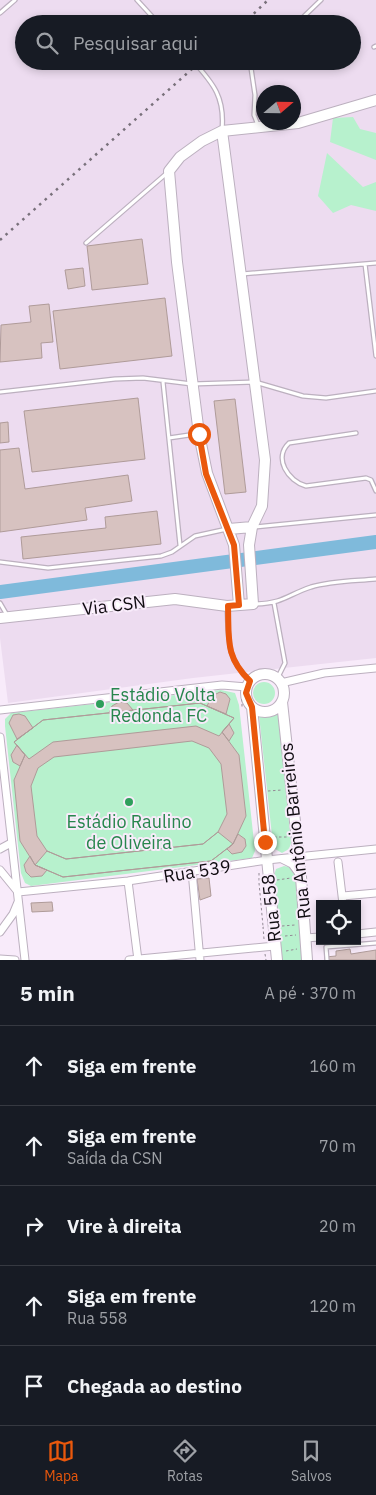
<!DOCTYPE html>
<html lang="pt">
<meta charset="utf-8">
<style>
body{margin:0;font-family:"IBM Plex Sans",sans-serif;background:#242831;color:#f1f3f6}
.controls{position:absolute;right:15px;bottom:15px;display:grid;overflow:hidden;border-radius:0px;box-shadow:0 2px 8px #0003}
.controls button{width:45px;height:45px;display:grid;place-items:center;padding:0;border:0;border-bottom:1px solid #363941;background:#171b24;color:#f1f3f6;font:25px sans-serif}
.compass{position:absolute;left:256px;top:85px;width:45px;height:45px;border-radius:50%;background:#171b24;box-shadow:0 2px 8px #0003;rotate:70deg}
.stop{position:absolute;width:15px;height:15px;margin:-11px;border:4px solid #ea580c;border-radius:50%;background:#fff}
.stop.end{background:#ea580c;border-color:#fff;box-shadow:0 1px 5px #0008}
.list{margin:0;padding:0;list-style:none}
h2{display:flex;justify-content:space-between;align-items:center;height:65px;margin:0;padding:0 20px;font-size:21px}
h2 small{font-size:16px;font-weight:400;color:#9ea1a6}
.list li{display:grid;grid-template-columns:32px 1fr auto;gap:15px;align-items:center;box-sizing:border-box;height:80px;padding:0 20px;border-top:1px solid #363941}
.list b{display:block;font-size:19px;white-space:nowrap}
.list p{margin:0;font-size:16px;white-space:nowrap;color:#9ea1a6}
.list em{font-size:16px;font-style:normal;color:#9ea1a6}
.icon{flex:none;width:28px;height:28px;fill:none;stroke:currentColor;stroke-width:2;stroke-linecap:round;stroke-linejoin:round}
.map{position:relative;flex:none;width:376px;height:960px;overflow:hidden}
.search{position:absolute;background:#171b24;box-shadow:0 2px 8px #0003;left:15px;right:15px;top:15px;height:55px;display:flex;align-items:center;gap:12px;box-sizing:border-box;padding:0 18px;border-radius:28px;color:#9ea1a6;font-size:19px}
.sheet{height:465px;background:#171b24}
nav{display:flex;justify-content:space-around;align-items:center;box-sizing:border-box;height:70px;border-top:1px solid #363941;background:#171b24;font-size:14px;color:#9ea1a6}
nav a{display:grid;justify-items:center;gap:2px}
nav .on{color:#ea580c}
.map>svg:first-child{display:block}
</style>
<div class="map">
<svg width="376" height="960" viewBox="0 0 376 960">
<rect width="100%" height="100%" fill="#f8ebfa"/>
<path fill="#eddcf0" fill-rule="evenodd" d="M0 0H376V658L193 678 8 703 0 638ZM24 24H352V61H24ZM264 92H294V122H264Z"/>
<path fill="#b7f1cd" d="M353 117 360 129 376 133V160L330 142 333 118Z
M327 153 363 187 376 182V211L351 205 333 213 318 196Z
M253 693a11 11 0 1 1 22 0a11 11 0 1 1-22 0Z
M221 690 235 693 239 705 255 851 252 858 31 886 25 883 21 873 5 726V719L11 713Z
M278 713 291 843 289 849 282 853 275 849 273 845 259 715Z
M284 866 289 867 295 875 303 960H282L274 875 276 869Z"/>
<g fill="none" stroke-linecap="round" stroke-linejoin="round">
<path stroke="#7fbadb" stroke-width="14" d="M0 592 376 542"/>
</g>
<path fill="#d7c2c0" stroke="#af9b99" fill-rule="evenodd" d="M142 239 148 284 92 290 87 246Z
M83 268 85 286 68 289 65 270Z
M165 298 172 356 60 369 53 311Z
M49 304 53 342 41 343 42 358 0 362 1 325 31 322 29 306Z
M138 398 145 459 32 472 24 411Z
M235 399 246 492 225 494 214 401Z
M8 422 9 442 0 443V423Z
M19 448 25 489 128 475 132 501 85 508 87 520 0 532V450Z
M157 511 161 544 23 559 21 537 106 528 105 517Z
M220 692 226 694 230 699 226 714 207 706 212 696Z
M119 702 127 703 133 710 109 713 112 706Z
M200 703 234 718 222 732 239 755 246 816 233 844 211 861 63 877 35 865 20 841 14 780 25 755 14 742 43 720ZM192 741 209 748 221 764 227 814 218 832 203 844 66 859 47 851 37 836 31 786 38 768 54 757Z
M200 703 234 718 219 736 196 726 53 742 29 759 14 742 43 720Z
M19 714 25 716 33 728 17 739 9 723 13 715Z
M229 724 234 733 229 741 222 732Z
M17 745 25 755 20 766 13 762 11 755Z
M218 832 233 844 211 861 63 877 35 865 47 851 66 859 203 844Z
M238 834 245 839 246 846 242 852 232 854 227 849 233 844Z
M30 856 35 865 47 870 42 876 31 877 26 872 24 865Z
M209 878 211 896 200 900 197 879Z
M52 902 53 911 32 912 31 903Z
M350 949 351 954 376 950V960H325V957L336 956V951Z"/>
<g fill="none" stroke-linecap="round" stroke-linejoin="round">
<defs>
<path id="lane" d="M137 0 159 24
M0 13 15 0
M296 24 321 0
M374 47 376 46
M193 61C214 84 225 98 222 130
M255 61 251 68 255 95 254 115 258 125
M86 243 167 173
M365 264 376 356
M242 274 376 263
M163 382 180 545
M0 392 115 379 143 378 192 384 255 382 303 396 326 398 376 391
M356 433 289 443C273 458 288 481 306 486L366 478 371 480 376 491
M169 438 196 434
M255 527 376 515
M0 562 48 568 161 556 172 552 195 536 227 529
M0 603 7 615
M274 603 285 663 277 679
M256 604C284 603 287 595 311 587 331 581 355 581 376 579
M227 607C229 639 225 657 250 681
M327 960 326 947 376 943"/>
<path id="street" d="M281 683 324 673 376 668
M0 710 222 685 247 687
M0 737 25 960
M0 849 11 843
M282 859 292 864 300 875
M338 862 343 904
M0 870 18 892
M192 871 200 960
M128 881 138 960
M18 892 128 881 267 860 376 849
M343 896 376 893
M0 932 13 914 18 902
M357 934 376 932
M305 938 320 937
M0 959 15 960
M129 960 275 946"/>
<path id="secondary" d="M229 529 252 527
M239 605 234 545 207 473 199 434 177 262 169 171 180 157 202 141 222 131 298 123 376 100
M0 618 175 599 227 606 253 604 249 545 252 527 262 506 265 460 222 131
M246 693a19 19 0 1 1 38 0a19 19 0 1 1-38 0Z
M282 702 301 877 307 960
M252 707 277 960"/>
</defs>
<use href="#lane" stroke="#bcb0bf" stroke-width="5.5"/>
<use href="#street" stroke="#bcb0bf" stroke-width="9"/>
<use href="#secondary" stroke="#bcb0bf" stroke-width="12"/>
<path stroke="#938a95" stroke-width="1" stroke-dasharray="2.5 2.5" stroke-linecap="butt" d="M242 699V707
M268 791 282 790
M274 837H287
M259 873V882
M277 880 291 878
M259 883 263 926
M282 926 295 925
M285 936 296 935
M264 939 263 927H265
M286 951 297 949
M265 954 266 960"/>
<use href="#lane" stroke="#fff" stroke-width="3"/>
<use href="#street" stroke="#fff" stroke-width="7"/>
<use href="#secondary" stroke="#fff" stroke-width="10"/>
<path stroke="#79717b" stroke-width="2.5" stroke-dasharray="2.5 5" stroke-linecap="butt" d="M243 24 268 0
M0 240 201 61"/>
</g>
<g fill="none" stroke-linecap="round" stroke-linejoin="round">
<path stroke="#ea580c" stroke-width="6" d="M199 434 206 474 234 545 239 605 228 606C229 639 225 657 250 681L246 693 252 707 265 842"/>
</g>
<g fill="#2e9e5b" stroke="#f8ebfa" stroke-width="2">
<circle cx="100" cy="704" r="5"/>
<circle cx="129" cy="802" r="5"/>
</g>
<g text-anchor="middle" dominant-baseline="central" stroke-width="4" stroke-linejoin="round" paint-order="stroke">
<g font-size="18" fill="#100c11" stroke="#f8ebfa">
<text transform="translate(114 605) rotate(-7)">Via CSN</text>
<text transform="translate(295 831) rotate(-96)">Rua Antônio Barreiros</text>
<text transform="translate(197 871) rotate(-9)">Rua 539</text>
<text transform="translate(271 908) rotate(-96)">Rua 558</text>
</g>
<g font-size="18" fill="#27864d" stroke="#f8ebfa" text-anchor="start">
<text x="110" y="694">Estádio Volta<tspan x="110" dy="21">Redonda FC</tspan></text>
<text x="129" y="821" text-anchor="middle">Estádio Raulino<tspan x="129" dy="21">de Oliveira</tspan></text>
</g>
</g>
</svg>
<div class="controls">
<button><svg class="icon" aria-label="locate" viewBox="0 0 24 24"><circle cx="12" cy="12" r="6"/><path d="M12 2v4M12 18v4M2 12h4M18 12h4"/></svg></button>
</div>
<svg class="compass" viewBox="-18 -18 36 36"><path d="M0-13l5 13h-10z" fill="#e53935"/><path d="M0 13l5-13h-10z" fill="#9ea1a6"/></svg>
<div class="stop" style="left:199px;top:434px"></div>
<div class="stop end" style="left:265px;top:842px"></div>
<div class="search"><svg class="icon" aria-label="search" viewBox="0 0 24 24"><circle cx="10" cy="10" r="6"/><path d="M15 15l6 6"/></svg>Pesquisar aqui</div>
</div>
<section class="sheet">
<h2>5 min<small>A pé · 370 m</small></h2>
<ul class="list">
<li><svg class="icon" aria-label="ahead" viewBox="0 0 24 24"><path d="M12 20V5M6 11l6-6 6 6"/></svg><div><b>Siga em frente</b></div><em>160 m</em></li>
<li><svg class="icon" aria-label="ahead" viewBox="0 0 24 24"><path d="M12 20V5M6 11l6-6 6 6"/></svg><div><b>Siga em frente</b><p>Saída da CSN</p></div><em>70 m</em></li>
<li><svg class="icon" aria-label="right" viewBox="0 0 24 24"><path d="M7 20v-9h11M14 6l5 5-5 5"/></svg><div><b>Vire à direita</b></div><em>20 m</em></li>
<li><svg class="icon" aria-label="ahead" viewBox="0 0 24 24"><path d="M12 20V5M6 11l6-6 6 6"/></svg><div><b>Siga em frente</b><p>Rua 558</p></div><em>120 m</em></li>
<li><svg class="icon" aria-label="arrive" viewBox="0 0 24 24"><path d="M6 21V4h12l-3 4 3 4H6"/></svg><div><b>Chegada ao destino</b></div></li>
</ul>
</section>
<nav>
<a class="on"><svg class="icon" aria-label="map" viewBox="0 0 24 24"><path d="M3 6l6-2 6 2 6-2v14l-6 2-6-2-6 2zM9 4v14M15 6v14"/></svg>Mapa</a>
<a><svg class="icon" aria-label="directions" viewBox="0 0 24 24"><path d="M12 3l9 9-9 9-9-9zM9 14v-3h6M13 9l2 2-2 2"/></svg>Rotas</a>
<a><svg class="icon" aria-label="saved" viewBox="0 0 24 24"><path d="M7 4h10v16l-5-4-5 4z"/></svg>Salvos</a>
</nav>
